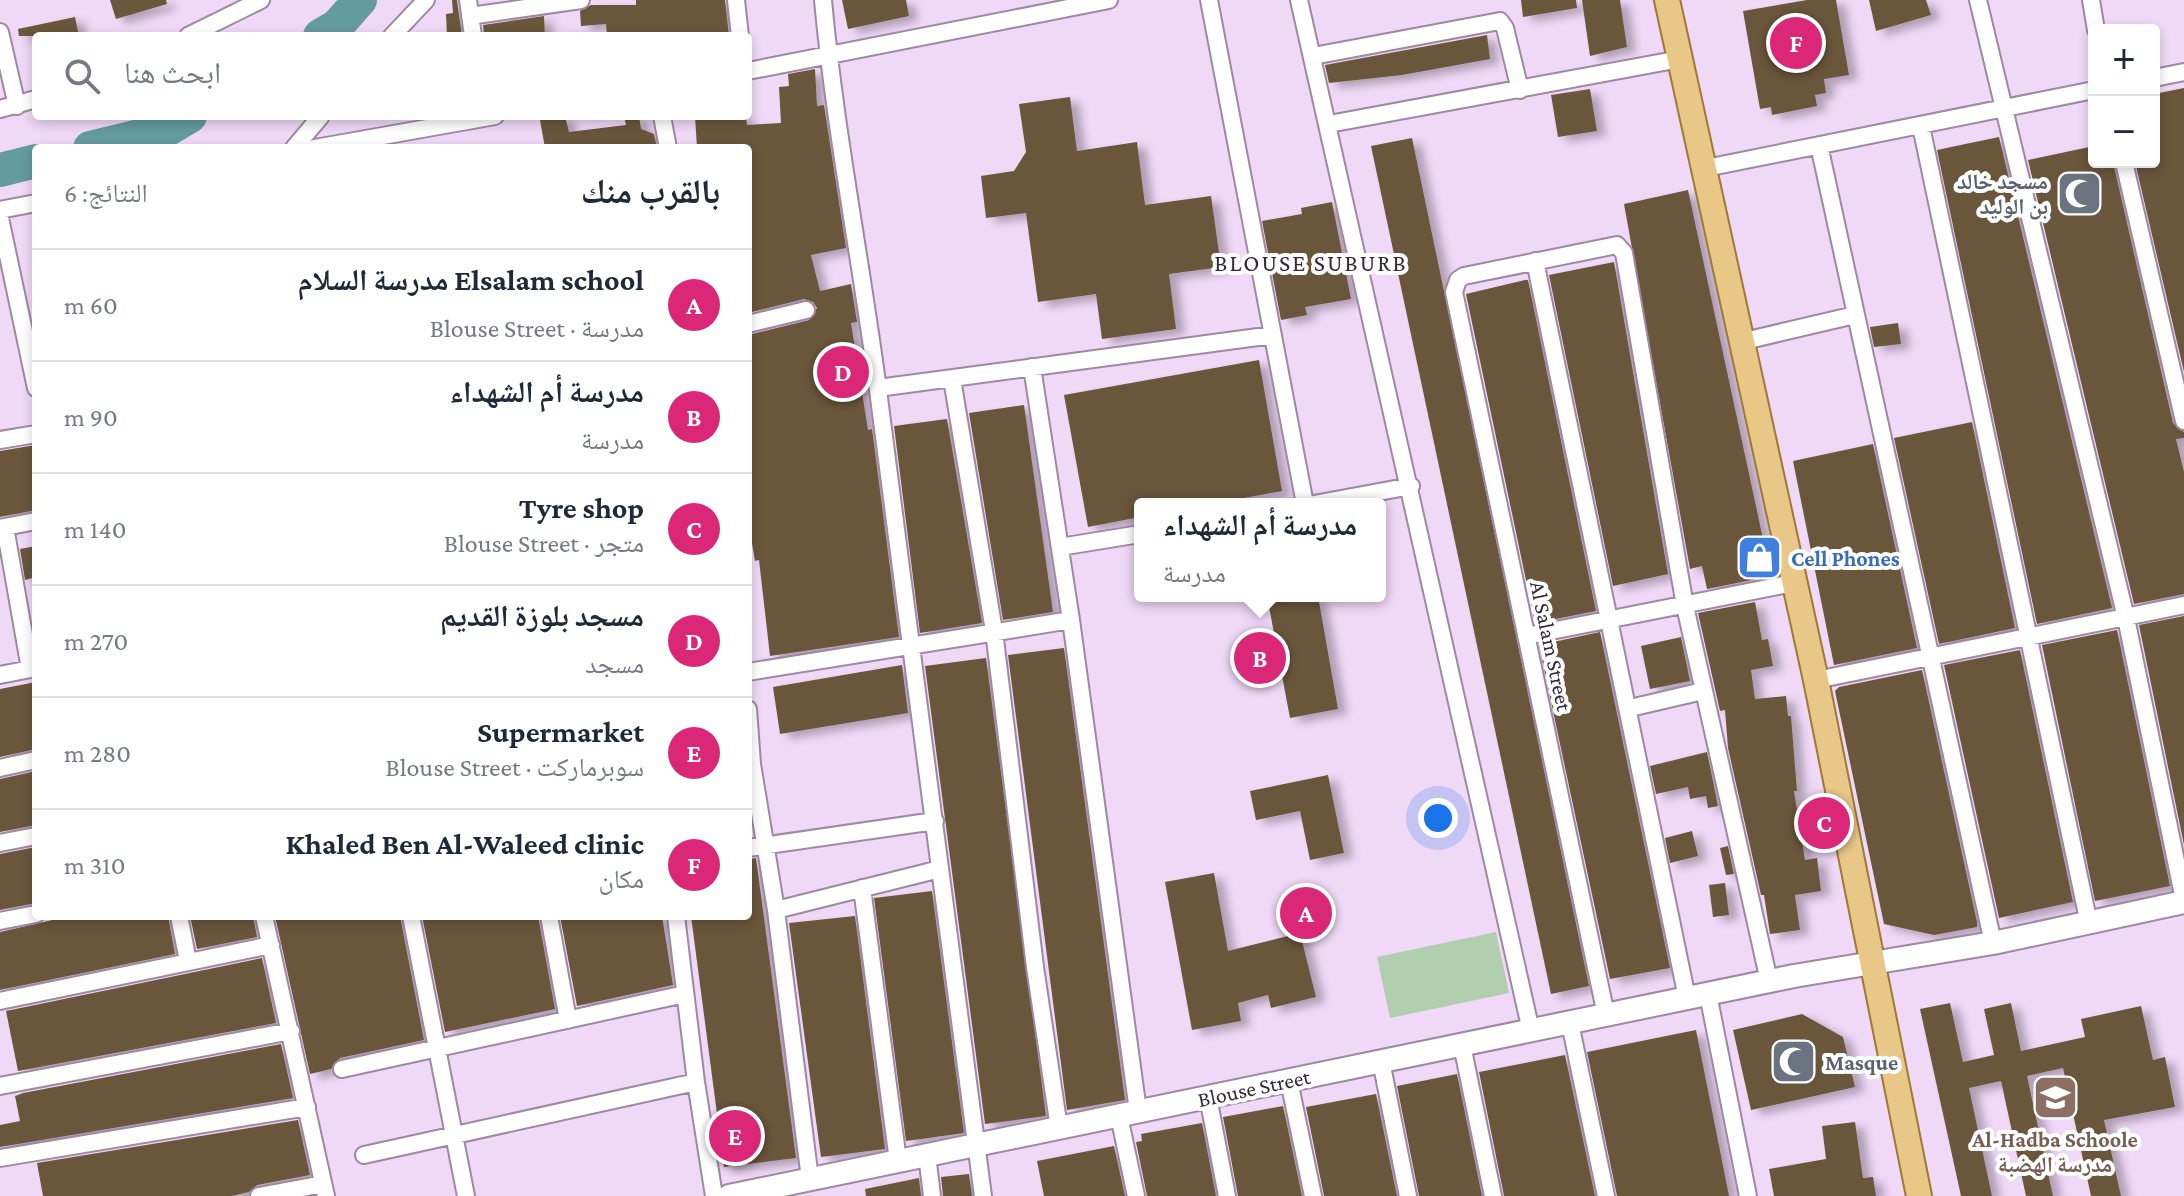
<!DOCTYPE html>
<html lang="ar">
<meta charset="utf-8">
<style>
body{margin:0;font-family:"Crimson Pro","Noto Naskh Arabic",serif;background:#f6f6f7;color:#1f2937;direction:rtl}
.controls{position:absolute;right:24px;top:24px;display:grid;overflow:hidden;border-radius:8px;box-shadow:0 4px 12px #0003}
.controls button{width:72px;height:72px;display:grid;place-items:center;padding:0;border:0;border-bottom:2px solid #e0e1e3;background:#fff;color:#1f2937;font:40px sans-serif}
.you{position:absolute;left:1438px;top:818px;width:28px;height:28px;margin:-20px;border:6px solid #fff;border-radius:50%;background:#1a73e8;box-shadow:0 0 0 12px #1a73e833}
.badge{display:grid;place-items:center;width:52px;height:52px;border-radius:50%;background:#db2777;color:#fff;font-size:26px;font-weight:700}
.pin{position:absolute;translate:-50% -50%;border:4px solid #fff;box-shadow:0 2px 8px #0006}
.popup{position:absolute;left:1134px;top:498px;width:252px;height:104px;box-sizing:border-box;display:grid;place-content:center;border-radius:8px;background:#fff;filter:drop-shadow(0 2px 6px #0005);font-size:26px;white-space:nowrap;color:#747a83}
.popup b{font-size:30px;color:#1f2937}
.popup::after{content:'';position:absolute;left:50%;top:100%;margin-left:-16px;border:16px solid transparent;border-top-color:#fff}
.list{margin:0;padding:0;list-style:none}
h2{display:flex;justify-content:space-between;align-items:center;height:104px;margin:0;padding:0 32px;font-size:34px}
h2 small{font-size:26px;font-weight:400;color:#747a83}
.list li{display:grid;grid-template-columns:52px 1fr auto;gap:24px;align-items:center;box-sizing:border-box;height:112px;padding:0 32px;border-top:2px solid #e0e1e3}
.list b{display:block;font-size:30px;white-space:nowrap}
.list p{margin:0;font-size:26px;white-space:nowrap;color:#747a83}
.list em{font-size:26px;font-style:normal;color:#747a83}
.icon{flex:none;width:44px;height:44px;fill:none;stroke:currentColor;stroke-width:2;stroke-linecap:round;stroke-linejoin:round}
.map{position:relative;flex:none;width:2184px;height:1196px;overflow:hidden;direction:ltr}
.search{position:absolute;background:#fff;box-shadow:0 4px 12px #0003;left:32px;top:32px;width:720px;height:88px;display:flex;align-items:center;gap:20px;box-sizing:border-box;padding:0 28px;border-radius:8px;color:#747a83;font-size:30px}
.panel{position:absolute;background:#fff;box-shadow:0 4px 12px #0003;left:32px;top:144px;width:720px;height:776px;border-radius:8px;direction:rtl}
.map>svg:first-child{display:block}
</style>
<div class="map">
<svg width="2184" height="1196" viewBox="0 0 2184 1196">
<defs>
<filter id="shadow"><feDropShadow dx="9" dy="5" stdDeviation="4" flood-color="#0004"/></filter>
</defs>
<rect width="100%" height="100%" fill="#f0d8f7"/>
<path fill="#b1ceae" d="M1496 932 1509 993 1390 1018 1377 957Z"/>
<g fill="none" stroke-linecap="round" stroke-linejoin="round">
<path stroke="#649b9e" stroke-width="34" d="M320 36 337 26 360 0
M90 148 168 129 190 116
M0 170 36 161"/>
</g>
<path fill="#6b573b" filter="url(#shadow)" d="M110 0H166L167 4 116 19Z
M452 0H457L462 36H447L446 14 453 13Z
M636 0H725L729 36H607L606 24 581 26 580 11 591 5H636Z
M842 0H906L909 16 848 29Z
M1521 0H1576L1577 8 1523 17Z
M1582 0H1620L1627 47 1590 56Z
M1807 0H1836L1849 75 1824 79 1826 93 1815 95 1817 106 1772 115 1771 107 1760 109 1743 11Z
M1869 0H1926L1931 15 1876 31Z
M544 16 545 36H484L483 25Z
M75 17 79 36H19L18 29Z
M1487 35 1490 59 1402 75 1329 83 1325 65Z
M815 69 817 106 824 105 846 248 811 255 820 291 851 284 857 322 851 323 868 430 872 429 899 637 770 656 759 560 755 561 748 520V335L809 320 817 308 813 302 804 299 748 313V148H697L695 116H746L747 125 781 123 779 87 789 86 788 74Z
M2184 88V372L2135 162H2154V94Z
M1590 89 1597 131 1558 137 1551 95Z
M1070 97 1077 151 1137 142 1145 205 1211 196 1221 267 1169 274 1176 329 1102 339 1096 294 1038 302 1026 213 986 218 981 176 1014 171 1026 152 1019 104Z
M565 116 569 132 626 125 624 116H639L641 129 654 134 657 148H545L540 120Z
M1999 137 2112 608 2037 624 1937 150Z
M1412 138 1589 986 1551 994 1371 146Z
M2094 146V162H2113L2173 423 2184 432V438L2176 439 2184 472V594L2134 604 2028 160Z
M1688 190 1771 576 1707 589 1702 566 1690 569 1624 204Z
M1332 202 1351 299 1305 307 1307 315 1281 320 1262 221 1302 214 1301 208Z
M1614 262 1668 574 1613 586 1549 275Z
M1525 280H1528L1596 611 1535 623 1466 294Z
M1898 323 1901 344 1874 347 1870 327Z
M1259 360 1282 491 1212 504H1140V517L1088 527 1064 395Z
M1024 405 1053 612 1003 620 969 413Z
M947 419 982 623 920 633 894 426Z
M1972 422 2015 628 1939 644 1894 438Z
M1873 444 1917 648 1834 665 1793 461Z
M36 445V510L0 517V451Z
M36 546V577L25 580 20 549Z
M1267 596H1318L1338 709 1290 718Z
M1755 602 1762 640 1768 639 1773 666 1751 670 1755 699 1786 696 1788 716H1791L1797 791H1794L1805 860 1817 858 1821 891 1795 895 1800 930 1770 934 1764 895H1761L1728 748 1725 710 1720 711 1698 613Z
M2184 616V845L2139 625Z
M2117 630 2170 886 2095 901 2042 645Z
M1600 632 1670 968 1610 979 1539 645Z
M1681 637 1690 681 1650 689 1641 646Z
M1064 648 1125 1100 1067 1110 1008 655Z
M2020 650 2073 902 1999 918 1944 665Z
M986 658 1046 1116 985 1124 925 666Z
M902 665 908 713 780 734 773 687Z
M1922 670 1977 922V927L1934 935 1884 924 1835 691 1839 687Z
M36 682V749L0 757V689Z
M1707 752 1718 806 1708 808 1706 796 1690 799 1688 787 1656 794 1650 766Z
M36 771V825L0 832V779Z
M1328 775 1344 853 1310 860 1300 811 1256 820 1250 791Z
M1692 831 1698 856 1670 863 1665 838Z
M1728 846 1734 874 1726 875 1720 848Z
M36 847V903L0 910V854Z
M756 858 796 1158 724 1167 691 916H748V859Z
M1214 873 1228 951 1300 933 1316 997 1271 1008 1268 995 1238 1003 1241 1021 1192 1030 1165 882Z
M1725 883 1729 915 1713 917 1709 885Z
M932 891 964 1133 906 1141 874 898Z
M70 916H168L175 954 0 990V932Z
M190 916H253L257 937 197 949Z
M275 916H400L424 1040 340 1058 331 1069 310 1074Z
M422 916H538L555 1009 445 1032Z
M560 916H662L673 985 577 1006Z
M855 916 885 1149 821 1157 789 923Z
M262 958 276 1023 18 1071 6 1011Z
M1950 1003 1963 1062 1994 1055 1984 1009 2011 1003 2021 1051 2085 1037 2081 1019 2141 1006 2153 1060 2165 1057 2175 1107 2104 1120 2121 1196H2091L2063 1068 2027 1076 2053 1196H2026L2001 1081 1969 1088 1992 1196H1961L1920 1009Z
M1802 1014 1843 1037 1855 1087 1751 1110 1733 1030Z
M1696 1030 1729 1196H1617L1587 1052Z
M281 1044 293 1098 0 1147V1125L20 1121 15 1096 23 1093Z
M1565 1055 1595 1196H1504L1479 1072Z
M1457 1074 1482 1196H1419L1397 1086Z
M1376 1094 1397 1196H1324L1306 1107Z
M1283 1106 1302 1196H1238L1223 1117Z
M298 1120 310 1175 257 1185 249 1192 231 1196H43L37 1163Z
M1855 1122 1863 1178 1873 1177 1876 1196H1774L1769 1169 1826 1159 1822 1126Z
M1202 1123 1216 1196H1147L1136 1142 1142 1141 1141 1134Z
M1114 1146 1125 1196H1044L1037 1161Z
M969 1174 972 1196H943L941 1177Z
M919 1178 921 1196H866L865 1189Z"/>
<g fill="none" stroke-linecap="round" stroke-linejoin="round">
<defs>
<path id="street" d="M468 0 473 36
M736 0 740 36
M823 0C835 131 861 260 878 390 912 659 948 927 983 1196
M1209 0 1305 504
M1299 0 1531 1031
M1978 0 2126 618 2184 900
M2091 0 2096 30
M470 16 581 0
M0 32 17 106
M188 36 261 0
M392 36 426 0
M1313 56 1500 21 1505 28 1520 90
M748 71 1109 0
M2154 78 2184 72
M0 109 36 99
M662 116 668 148
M1329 124 1680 59
M1921 126 2089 924
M1819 145 1993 943
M294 148 321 116
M315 148 495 116
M2124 162 2184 421
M1701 169 2094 90
M0 210 36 203
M0 218 36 388
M1535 261 1687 998
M748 324 806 310
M1740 342 1855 315
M1032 367 1071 620 1138 1111
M952 379 994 631 1035 967 1059 1128
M878 388 1273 335
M0 440 36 434
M1314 504 1411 486
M5 527 30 669
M0 528 36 521
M1060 547 1140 534
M1526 636 1793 583
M748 672 1071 620
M0 675 36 668
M1816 680 2184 605
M1630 708 1703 691
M748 709 752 764 776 910 810 1179
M0 768 36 760
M0 843 36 836
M748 848 935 821
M862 888 898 1161
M776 910 940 869
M179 916 188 961
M264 916 326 1196
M411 916 466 1196
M549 916 568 1020
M676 916 696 1082 714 1196
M0 921 36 914
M1708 994 1748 1196
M0 1001 271 945
M1606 1015 1454 292 1458 280 1464 276 1617 245 1624 253 1685 606 1769 981
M1570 1023 1606 1196
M1462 1045 1493 1196
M1381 1061 1408 1196
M342 1069 685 994
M1289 1081 1313 1196
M0 1086 291 1031
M1208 1097 1227 1196
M1119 1116 1136 1196
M364 1155 696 1082
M927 1155 932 1196
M0 1158 307 1107
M259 1196 323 1184"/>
<path id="secondary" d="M729 1196 1794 976 1993 943 2184 902"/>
<path id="primary" d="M1667 0 1816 680 1919 1196"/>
</defs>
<use href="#street" stroke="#9e88a4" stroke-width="20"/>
<use href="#secondary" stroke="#9e88a4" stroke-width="26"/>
<use href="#primary" stroke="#9f7837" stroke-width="28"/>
<use href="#street" stroke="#fff" stroke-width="16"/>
<use href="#secondary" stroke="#fff" stroke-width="22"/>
<use href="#primary" stroke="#e8c787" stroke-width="24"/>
</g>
<defs>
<symbol id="mosque-square" viewBox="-11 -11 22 22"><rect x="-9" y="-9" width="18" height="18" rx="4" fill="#6b7280" stroke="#fff"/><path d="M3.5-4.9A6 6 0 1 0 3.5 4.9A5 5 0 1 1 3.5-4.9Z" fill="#fff"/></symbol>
<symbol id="shop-square" viewBox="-11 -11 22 22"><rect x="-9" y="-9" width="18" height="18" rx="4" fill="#3f7fe0" stroke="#fff"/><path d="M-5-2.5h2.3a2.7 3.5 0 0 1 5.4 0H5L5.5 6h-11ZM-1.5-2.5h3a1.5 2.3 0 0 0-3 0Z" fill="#fff"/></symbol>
<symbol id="school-square" viewBox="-11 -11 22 22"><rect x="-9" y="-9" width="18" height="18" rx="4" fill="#8d6e63" stroke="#fff"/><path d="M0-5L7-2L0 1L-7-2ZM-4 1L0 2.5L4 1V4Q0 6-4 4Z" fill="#fff"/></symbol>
</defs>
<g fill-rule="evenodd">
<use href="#mosque-square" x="2054" y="168" width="51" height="51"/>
<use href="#shop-square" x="1734" y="532" width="51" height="51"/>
<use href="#mosque-square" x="1768" y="1036" width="51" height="51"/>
<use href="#school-square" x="2030" y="1072" width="51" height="51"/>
</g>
<g text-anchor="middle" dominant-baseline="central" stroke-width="8" stroke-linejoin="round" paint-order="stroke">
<g font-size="22" font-weight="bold" fill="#5b616d" stroke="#fff" text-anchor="end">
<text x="2048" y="181">مسجد خالد<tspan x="2048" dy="25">بن الوليد</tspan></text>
<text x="1825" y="1062" text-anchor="start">Masque</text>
</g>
<g font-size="22" font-weight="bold" fill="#366cbe" stroke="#fff" text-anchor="start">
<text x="1791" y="558">Cell Phones</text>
</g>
<g font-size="22" fill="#332a36" stroke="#fff">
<text transform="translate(1551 646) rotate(78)">Al Salam Street</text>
<text transform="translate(1254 1088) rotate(-12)">Blouse Street</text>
</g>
<g font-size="22" font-weight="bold" fill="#785e54" stroke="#fff">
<text x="2055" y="1139">Al-Hadba Schoole<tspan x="2055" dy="25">مدرسة الهضبة</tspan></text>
</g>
<g font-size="24" letter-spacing="2" fill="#332a36" stroke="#fff">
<text x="1311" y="262">BLOUSE SUBURB</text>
</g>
</g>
</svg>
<div class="controls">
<button>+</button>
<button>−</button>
</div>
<div class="you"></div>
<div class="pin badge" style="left:1306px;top:913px">A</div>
<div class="pin badge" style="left:1260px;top:658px">B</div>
<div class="popup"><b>مدرسة أم الشهداء</b>مدرسة</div>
<div class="pin badge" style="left:1824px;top:823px">C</div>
<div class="pin badge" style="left:843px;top:372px">D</div>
<div class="pin badge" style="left:735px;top:1136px">E</div>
<div class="pin badge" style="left:1796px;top:43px">F</div>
<div class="search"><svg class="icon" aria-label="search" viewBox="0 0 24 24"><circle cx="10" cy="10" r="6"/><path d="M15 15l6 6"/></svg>ابحث هنا</div>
<section class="panel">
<h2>بالقرب منك<small>النتائج: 6</small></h2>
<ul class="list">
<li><span class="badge">A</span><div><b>Elsalam school مدرسة السلام</b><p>مدرسة · Blouse Street</p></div><em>60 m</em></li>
<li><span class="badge">B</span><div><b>مدرسة أم الشهداء</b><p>مدرسة</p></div><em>90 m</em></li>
<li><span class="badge">C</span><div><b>Tyre shop</b><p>متجر · Blouse Street</p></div><em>140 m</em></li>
<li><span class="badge">D</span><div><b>مسجد بلوزة القديم</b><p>مسجد</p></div><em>270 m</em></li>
<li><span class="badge">E</span><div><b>Supermarket</b><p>سوبرماركت · Blouse Street</p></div><em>280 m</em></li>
<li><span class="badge">F</span><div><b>Khaled Ben Al-Waleed clinic</b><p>مكان</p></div><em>310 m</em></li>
</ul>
</section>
</div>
